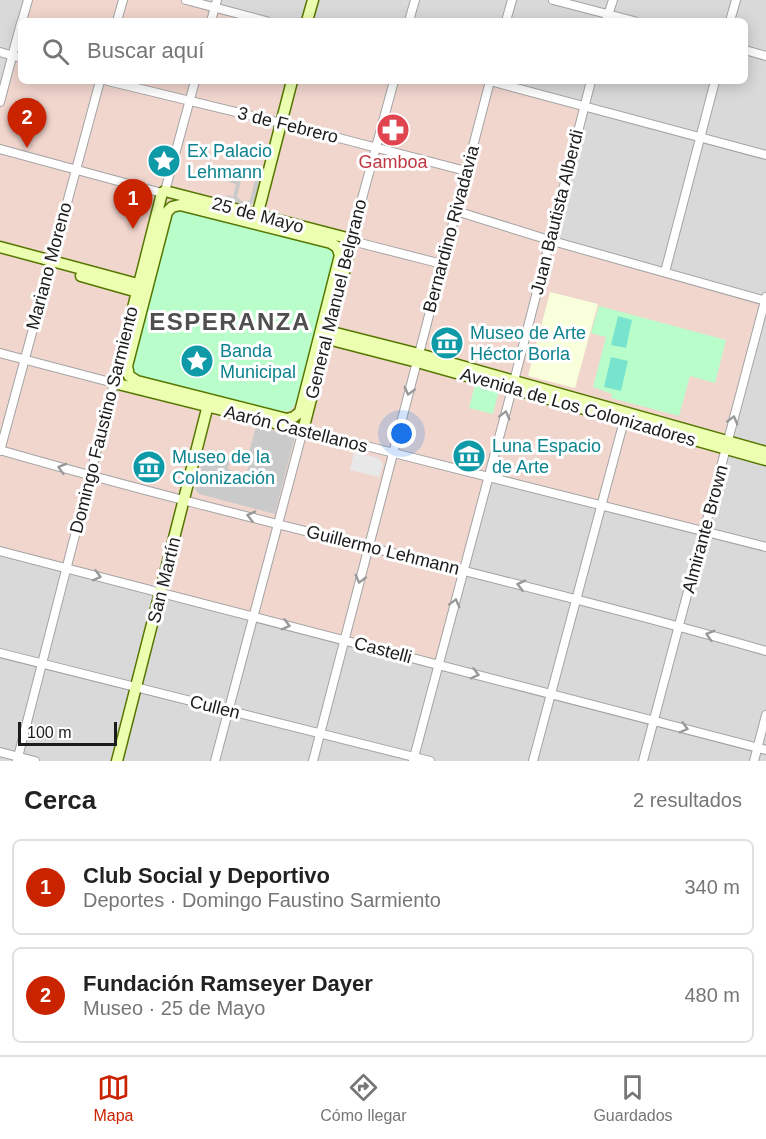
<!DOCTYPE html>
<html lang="es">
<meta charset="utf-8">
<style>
body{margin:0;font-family:Arial,sans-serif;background:#f6f6f6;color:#222}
.scale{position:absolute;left:18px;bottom:15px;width:99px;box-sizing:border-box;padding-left:6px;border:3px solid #1c1c1c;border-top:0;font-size:16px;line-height:21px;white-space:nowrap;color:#1c1c1c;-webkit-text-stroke:4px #fff;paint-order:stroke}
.you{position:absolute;left:402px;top:434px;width:21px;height:21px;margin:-15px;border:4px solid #fff;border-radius:50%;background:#1a73e8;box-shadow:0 0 0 9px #1a73e833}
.badge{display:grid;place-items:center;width:39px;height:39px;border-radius:50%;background:#c92300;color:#fff;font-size:20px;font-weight:700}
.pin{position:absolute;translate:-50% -50px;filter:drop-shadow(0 2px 3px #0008)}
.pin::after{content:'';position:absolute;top:32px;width:21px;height:18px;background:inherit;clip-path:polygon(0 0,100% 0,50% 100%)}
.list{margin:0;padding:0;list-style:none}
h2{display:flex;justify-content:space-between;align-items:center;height:78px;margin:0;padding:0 24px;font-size:26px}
h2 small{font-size:20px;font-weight:400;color:#767676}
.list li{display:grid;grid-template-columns:39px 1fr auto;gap:18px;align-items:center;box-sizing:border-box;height:96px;margin:0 12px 12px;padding:0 12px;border:2px solid #e0e0e0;border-radius:9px}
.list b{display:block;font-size:22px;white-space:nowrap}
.list p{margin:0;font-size:20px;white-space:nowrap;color:#767676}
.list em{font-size:20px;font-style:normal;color:#767676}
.icon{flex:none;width:33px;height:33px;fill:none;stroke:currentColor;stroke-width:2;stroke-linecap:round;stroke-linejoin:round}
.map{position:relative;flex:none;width:766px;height:761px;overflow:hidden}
.search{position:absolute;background:#fff;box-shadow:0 3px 15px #0003;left:18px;right:18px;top:18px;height:66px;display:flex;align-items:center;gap:15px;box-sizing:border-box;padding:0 21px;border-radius:9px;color:#767676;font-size:22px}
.sheet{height:294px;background:#fff}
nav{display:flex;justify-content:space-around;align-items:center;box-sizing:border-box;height:84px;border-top:2px solid #e0e0e0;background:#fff;font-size:16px;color:#767676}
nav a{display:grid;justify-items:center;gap:3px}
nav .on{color:#c92300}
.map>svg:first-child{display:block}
</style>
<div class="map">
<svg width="766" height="761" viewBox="0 0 766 761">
<rect width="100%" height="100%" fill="#efece1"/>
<path fill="#dad9d9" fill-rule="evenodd" d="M0 0H766V761H0ZM21 21H745V81H21Z"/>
<path fill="#f1d6ce" d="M28 0H183L263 21H22Z
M21 25V81H490L584 106 550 240 765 301 704 532 487 477 438 665 0 550V103Z"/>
<path fill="#f8ffda" d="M550 292 598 304 575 388 528 376Z"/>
<path fill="#cacaca" d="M232 169 243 172 237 197 243 202 250 200 256 176 263 178 256 201 249 206 225 200 227 195 233 197 236 184 229 182Z
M256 426 295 436 275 514 199 494 195 489 206 451 231 457 228 469 233 471 232 478 244 481 250 462 247 460Z"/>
<path fill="#b9fdcb" d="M178 210 324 245 332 250 334 258 296 403 290 411 279 412 138 376 132 371 131 362 169 215Z
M599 306 726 340 715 383 690 376 679 416 611 398 612 394 593 387 606 337 591 333Z
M475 385 496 391 498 394 493 414 469 408Z"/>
<path fill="#78e4ce" d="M618 316 632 320 626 348 611 345Z
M611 357 628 361 621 391 604 387Z"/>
<path fill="#e8e8e8" d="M354 452 379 458 383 464 379 477 350 470Z"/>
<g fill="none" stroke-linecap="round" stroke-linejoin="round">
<defs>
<path id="minor" d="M186 0 266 21
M553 0 634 21
M22 21 28 0
M117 21 123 0
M211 21 217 0
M409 21 415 0
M506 21 512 0
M606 21 613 0
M730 21 736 0
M745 50 766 56
M0 52 21 58
M108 81 281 123 466 171
M490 81 766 155
M0 102 21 23
M0 149 162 193
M165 191 195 81
M456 211 549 240 766 301
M351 239 394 81
M352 241 442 264
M665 272 715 81
M0 353 114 383 17 761
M0 450C253 523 512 578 766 651
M0 451 100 81
M0 551 766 750
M0 653 430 761
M0 752 35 761
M215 761 303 430 766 547
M313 761 490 81
M413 761 512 389 591 81
M533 761 625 417
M643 761 766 297
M754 761 766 715"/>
<path id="secondary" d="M307 21 313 0
M165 191 351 239 352 241 303 430 114 383 162 193Z
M180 205 331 243 337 247 340 255 300 412 294 417 287 419 137 381 129 376 127 366 167 212 172 207Z
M256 220 292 81
M0 247 145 286
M81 276 141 293
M324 330 419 354 766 452
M320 337 417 362 766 460
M117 761 209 401"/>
</defs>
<use href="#minor" stroke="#a3a3a3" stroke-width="10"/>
<use href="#secondary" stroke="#570" stroke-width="13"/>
<use href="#minor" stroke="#fff" stroke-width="8"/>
<use href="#secondary" stroke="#ecfeb0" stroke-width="10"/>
</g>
<defs><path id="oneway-chevron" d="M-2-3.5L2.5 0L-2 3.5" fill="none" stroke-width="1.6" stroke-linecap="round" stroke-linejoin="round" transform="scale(1.5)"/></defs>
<g stroke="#999">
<use href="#oneway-chevron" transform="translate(409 391) rotate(105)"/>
<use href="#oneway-chevron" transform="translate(505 415) rotate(-75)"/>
<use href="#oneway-chevron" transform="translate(733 420) rotate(-75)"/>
<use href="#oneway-chevron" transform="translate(62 468) rotate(-164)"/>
<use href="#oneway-chevron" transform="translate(251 516) rotate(-166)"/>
<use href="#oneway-chevron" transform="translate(97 576) rotate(15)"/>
<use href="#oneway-chevron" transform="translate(360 579) rotate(105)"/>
<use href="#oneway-chevron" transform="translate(521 585) rotate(-166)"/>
<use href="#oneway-chevron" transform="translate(455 603) rotate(-75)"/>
<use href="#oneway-chevron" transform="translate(286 625) rotate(15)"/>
<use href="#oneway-chevron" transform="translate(710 635) rotate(-164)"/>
<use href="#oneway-chevron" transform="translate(475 674) rotate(15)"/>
<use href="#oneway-chevron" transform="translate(684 728) rotate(15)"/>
</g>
<defs>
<symbol id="pharmacy-disc" viewBox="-11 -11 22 22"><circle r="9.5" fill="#e0444e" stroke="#fff"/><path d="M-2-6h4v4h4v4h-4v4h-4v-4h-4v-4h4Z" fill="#fff"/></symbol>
<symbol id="sight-disc" viewBox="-11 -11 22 22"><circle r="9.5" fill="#0f9aa8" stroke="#fff"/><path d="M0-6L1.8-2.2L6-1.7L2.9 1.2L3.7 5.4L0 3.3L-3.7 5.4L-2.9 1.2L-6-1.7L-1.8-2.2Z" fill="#fff"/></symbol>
<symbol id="museum-disc" viewBox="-11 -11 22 22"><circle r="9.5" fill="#0f9aa8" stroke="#fff"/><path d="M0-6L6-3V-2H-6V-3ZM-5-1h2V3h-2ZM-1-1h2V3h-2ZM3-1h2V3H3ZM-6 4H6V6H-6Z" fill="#fff"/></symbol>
</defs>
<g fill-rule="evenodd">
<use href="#pharmacy-disc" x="374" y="111" width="38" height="38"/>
<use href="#sight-disc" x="145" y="142" width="38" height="38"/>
<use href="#museum-disc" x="428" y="324" width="38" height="38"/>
<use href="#sight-disc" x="178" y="342" width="38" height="38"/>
<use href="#museum-disc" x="450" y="437" width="38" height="38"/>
<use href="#museum-disc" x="130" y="448" width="38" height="38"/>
</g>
<g text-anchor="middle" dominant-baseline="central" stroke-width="6" stroke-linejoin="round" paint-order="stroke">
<g font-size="18" fill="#1c1c1c" stroke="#fff">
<text transform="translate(288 125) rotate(14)">3 de Febrero</text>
<text transform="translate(557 212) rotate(-76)">Juan Bautista Alberdi</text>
<text transform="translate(258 215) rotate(15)">25 de Mayo</text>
<text transform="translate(451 229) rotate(-75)">Bernardino Rivadavia</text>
<text transform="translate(49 266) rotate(-75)">Mariano Moreno</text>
<text transform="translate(336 299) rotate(-76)">General Manuel Belgrano</text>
<text transform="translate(578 407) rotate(16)">Avenida de Los Colonizadores</text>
<text transform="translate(104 420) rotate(-76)">Domingo Faustino Sarmiento</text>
<text transform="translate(296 429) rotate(14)">Aarón Castellanos</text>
<text transform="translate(705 529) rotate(-75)">Almirante Brown</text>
<text transform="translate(383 550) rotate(14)">Guillermo Lehmann</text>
<text transform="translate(164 580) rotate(-76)">San Martín</text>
<text transform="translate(383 650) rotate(15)">Castelli</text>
<text transform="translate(215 707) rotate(14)">Cullen</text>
</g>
<g font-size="18" fill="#0d838f" stroke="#fff" text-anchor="start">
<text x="187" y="151">Ex Palacio<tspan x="187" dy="21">Lehmann</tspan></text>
<text x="470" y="333">Museo de Arte<tspan x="470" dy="21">Héctor Borla</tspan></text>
<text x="220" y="351">Banda<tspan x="220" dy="21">Municipal</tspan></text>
<text x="492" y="446">Luna Espacio<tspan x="492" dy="21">de Arte</tspan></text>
<text x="172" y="457">Museo de la<tspan x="172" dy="21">Colonización</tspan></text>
</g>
<g font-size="18" fill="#be3a42" stroke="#fff">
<text x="393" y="162">Gamboa</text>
</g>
<g font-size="24" font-weight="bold" letter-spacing="1.5" fill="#4f4f4f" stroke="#fff">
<text x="230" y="321">ESPERANZA</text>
</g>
</g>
</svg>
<div class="scale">100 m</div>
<div class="you"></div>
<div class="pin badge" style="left:133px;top:229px">1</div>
<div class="pin badge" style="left:27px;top:148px">2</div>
<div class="search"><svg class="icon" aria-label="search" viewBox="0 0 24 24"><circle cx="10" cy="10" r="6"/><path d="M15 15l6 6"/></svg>Buscar aquí</div>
</div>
<section class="sheet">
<h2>Cerca<small>2 resultados</small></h2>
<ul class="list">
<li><span class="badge">1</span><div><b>Club Social y Deportivo</b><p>Deportes · Domingo Faustino Sarmiento</p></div><em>340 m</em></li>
<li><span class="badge">2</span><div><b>Fundación Ramseyer Dayer</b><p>Museo · 25 de Mayo</p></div><em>480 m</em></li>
</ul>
</section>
<nav>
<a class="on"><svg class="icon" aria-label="map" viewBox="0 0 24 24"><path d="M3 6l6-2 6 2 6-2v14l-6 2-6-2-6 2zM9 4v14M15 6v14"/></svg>Mapa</a>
<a><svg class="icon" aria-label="directions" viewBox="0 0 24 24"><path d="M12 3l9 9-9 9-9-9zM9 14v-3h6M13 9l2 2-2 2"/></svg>Cómo llegar</a>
<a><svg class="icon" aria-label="saved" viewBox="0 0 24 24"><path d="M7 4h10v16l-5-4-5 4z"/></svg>Guardados</a>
</nav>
